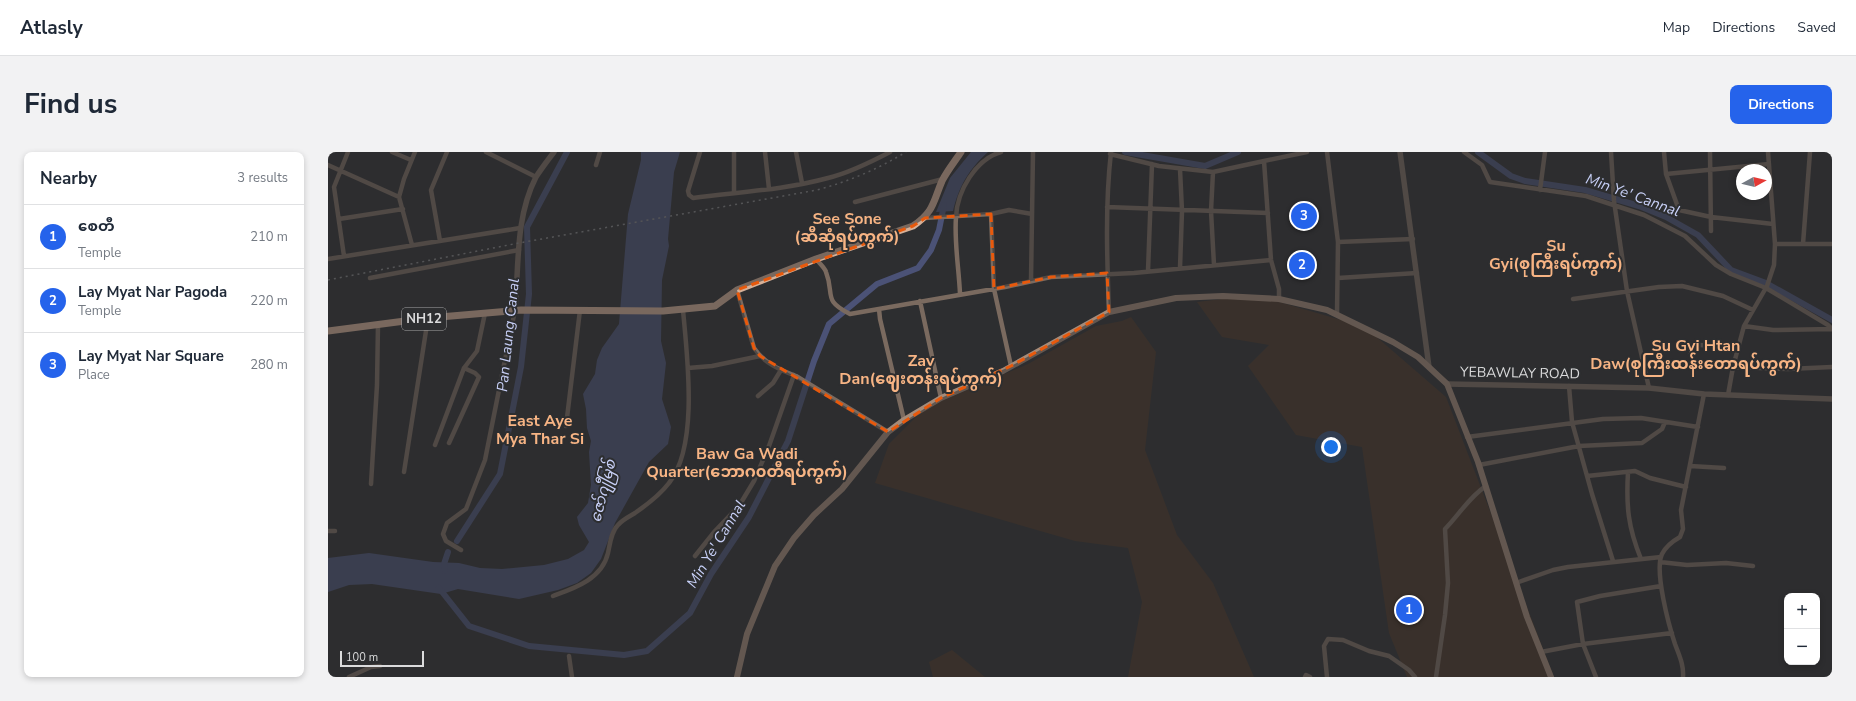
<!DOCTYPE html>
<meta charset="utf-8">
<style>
body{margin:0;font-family:"Nunito Sans","Noto Sans Myanmar",sans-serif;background:#f2f2f3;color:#1f2937}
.controls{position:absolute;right:12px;bottom:12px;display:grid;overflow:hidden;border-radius:8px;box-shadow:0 2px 6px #0003}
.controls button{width:36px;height:36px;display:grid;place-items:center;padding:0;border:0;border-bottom:1px solid #e0e1e3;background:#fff;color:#1f2937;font:20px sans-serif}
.compass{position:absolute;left:1408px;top:12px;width:36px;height:36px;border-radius:50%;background:#fff;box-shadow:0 2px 6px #0003;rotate:82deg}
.scale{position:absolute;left:12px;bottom:10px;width:84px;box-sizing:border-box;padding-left:4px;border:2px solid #dbdbdc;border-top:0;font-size:11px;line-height:14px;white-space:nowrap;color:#dbdbdc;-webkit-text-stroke:3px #2d2e30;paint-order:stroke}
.you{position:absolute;left:1003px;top:295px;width:14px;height:14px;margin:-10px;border:3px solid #fff;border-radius:50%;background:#1a73e8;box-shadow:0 0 0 6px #1a73e833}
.badge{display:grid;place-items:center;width:26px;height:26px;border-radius:50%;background:#2563eb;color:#fff;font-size:13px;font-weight:700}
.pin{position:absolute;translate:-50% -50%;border:2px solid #fff;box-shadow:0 1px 4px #0006}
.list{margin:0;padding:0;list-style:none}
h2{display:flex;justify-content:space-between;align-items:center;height:52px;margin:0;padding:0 16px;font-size:17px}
h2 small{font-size:13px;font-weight:400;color:#747a83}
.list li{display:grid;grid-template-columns:26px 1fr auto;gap:12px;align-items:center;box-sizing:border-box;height:64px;padding:0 16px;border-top:1px solid #e0e1e3}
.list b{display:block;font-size:15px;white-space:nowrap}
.list p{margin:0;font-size:13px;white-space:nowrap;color:#747a83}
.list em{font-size:13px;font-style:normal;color:#747a83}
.map{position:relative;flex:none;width:1504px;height:525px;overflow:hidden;border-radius:8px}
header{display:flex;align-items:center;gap:24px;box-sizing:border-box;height:56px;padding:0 20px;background:#fff;border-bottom:1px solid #e0e1e3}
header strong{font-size:19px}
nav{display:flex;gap:22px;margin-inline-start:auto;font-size:14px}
.intro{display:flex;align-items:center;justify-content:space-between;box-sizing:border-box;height:96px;padding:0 24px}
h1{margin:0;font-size:28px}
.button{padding:10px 18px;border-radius:8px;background:#2563eb;color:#fff;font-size:14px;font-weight:700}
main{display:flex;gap:24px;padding:0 24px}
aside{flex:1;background:#fff;border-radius:8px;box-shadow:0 2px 6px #0003}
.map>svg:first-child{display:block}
</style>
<header>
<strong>Atlasly</strong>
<nav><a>Map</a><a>Directions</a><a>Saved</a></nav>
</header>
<div class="intro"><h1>Find us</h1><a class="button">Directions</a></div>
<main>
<aside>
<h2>Nearby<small>3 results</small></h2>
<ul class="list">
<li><span class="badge">1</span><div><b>စေတီ</b><p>Temple</p></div><em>210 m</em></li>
<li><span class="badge">2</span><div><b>Lay Myat Nar Pagoda</b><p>Temple</p></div><em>220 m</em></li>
<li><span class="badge">3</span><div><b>Lay Myat Nar Square</b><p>Place</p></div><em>280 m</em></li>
</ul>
</aside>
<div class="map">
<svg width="1504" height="525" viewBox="0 0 1504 525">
<rect width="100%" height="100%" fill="#2d2e30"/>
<path fill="#483426" d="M927 143 1037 175 1118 245 1226 525H1079L1061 481 1034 295 968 283 920 214 941 193 894 185 869 150Z
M803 165 828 200 817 298 849 383 885 431 926 525H800L814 450 800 396 747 389 547 331 561 292 597 256 700 212 768 174 794 169Z
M624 498 657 525H605L601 510Z"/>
<path fill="#4b5276" d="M313 0H352L346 20 340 87 341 94 334 128 333 189 338 211 334 247 343 275 340 292 321 310 287 371 273 407 263 421 249 431 230 438 191 447 130 437 113 442 44 432 21 433 0 440V406L41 401 105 410 131 411 152 416 174 417 216 413 240 407 256 398 261 390 251 373 249 365 260 351 263 333 261 300 263 289 259 276 258 257 255 242 267 222 269 208 274 196 291 172 300 62 313 8Z
M643 0H660C641 17 631 34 625 59L608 60 622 26Z"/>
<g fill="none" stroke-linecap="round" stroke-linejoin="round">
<path stroke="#4b5276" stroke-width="6" d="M797 0 877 14 910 0
M1150 0 1183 24 1197 29 1257 38 1311 54 1338 65 1370 83 1403 118 1438 131 1504 168
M129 389 172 322 193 215 201 142 199 75 239 0
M117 419 116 412 120 400
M111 436 141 474 201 494 296 503 319 499 362 461 383 422 421 365 460 289 486 209 501 172 549 132 590 116 603 98 611 78 616 53"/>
<path stroke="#7a6a5f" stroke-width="4.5" d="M64 0 83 8
M158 0 208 25
M372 0 360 39 361 43 365 46C410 40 456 38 500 26 521 21 543 10 562 0
M406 0V40
M437 0 441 37
M468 0 474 31
M999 0 1010 90 1009 162
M1136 0 1154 13 1162 30 1258 44 1316 63 1357 84 1388 113 1403 122 1438 136 1500 173 1504 177
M1283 0 1286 49 1299 139 1321 236
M1336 0 1338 22 1351 58 1383 65 1445 72
M1382 0 1383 79
M782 2 831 14 885 20 936 9
M0 13 71 45
M268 13 272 0
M852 17 854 59 852 116
M885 20 883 59 886 113
M1338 22 1441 12
M1212 38 1217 0
M527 50 615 27
M779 55 940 61
M663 62 666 137 683 214
M597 66 663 62 681 58 704 62
M11 67 75 57
M112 89 103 38 119 0
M1010 90 1085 87
M1447 92H1504
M1475 92 1482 0
M84 93 71 45 76 27 87 0
M16 104 6 35 20 0
M0 107 192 76
M488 107C491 111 497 116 498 120 507 143 494 148 522 162L677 135 723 125 806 121 943 108
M820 119 824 12
M42 126 191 98
M1010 126 1089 121
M703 129 705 0
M409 138 426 196C436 211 452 218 468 224L560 280
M632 142C631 117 626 90 628 65 629 39 648 7 673 0
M951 147V137L943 108 936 9 979 0
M1245 147 1331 135 1354 134 1395 144 1425 158
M592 149 613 246
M551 157 552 167 576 268
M781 160C779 107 777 53 783 0
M1416 174 1445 178 1504 177
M1371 193 1411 195
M1405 215 1460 217 1504 215
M360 216 384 214 432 204
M1241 234 1244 270 1264 342 1285 409
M1400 243 1405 215 1416 174 1439 134 1446 113 1447 92 1440 0
M430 244 445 231 453 218
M238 274 252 158
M1139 285 1275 267 1313 266 1370 275
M121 291 151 225 147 221 136 216
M107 293 136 216 149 199 157 161
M1151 313 1251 294 1314 291 1334 277 1337 270
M1362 314 1396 316
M76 320 100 166
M1300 320C1298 354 1300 375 1313 407
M1259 324 1307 319 1322 326 1358 335
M43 332 49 233 50 172
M0 379H7
M133 398 118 389 115 382 119 371 138 357 157 308 187 158
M367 404 387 379 411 354 426 329 441 294 466 223
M1332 410 1359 413 1398 411 1425 414
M1188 431 1225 418 1240 415 1333 405
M225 444C247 436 274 427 280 401 282 392 283 380 290 373 294 368 302 364 307 361 320 352 332 343 341 331 371 294 359 203 355 158
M1213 500 1255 492 1344 481
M241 504 244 525
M21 525 43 515 52 514
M977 525 978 523 982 525
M999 525 996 494 1000 487 1015 488 1041 499 1061 504 1081 518 1087 525
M1108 525 1117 463 1120 431 1117 377C1131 363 1141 345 1158 334
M1268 525 1255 492 1249 450 1272 444 1333 434
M1355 525C1356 513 1351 503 1347 492 1341 474 1326 419 1334 402 1338 394 1345 389 1352 385L1355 377 1353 358 1376 242"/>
<path stroke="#7a6a5f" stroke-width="5.5" d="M1072 0 1101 215
M187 158C191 114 187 66 208 25 213 17 220 8 226 0
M1119 232 1321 236 1376 242 1504 247"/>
<path stroke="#a58b79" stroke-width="6" d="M409 525 419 482 447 414 466 386 486 363 514 337 560 280 576 268 613 246 675 219 781 160 848 146 895 144 951 147 999 158 1065 190 1090 205 1119 232 1150 310 1199 465 1223 525"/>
<path stroke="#d6b097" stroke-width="7" d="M0 179 100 166 193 158 335 159 387 154 409 138 488 107 585 74C606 60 605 50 614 29 619 19 627 9 633 0"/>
<path stroke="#848486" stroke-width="1.5" stroke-dasharray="2 4" stroke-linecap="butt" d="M0 128 191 91 489 38C522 29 550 17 578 0"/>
</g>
<path d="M0 0H1504V525H0ZM663 62 666 137 723 125 779 121 781 160 683 214 613 246 560 280 432 204 426 196 409 138 585 74 597 66Z" fill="#2d2e30" fill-opacity=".55" fill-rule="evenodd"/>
<path fill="none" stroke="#e8590c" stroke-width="3" stroke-dasharray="8 5" stroke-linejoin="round" d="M663 62 666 137 723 125 779 121 781 160 683 214 613 246 560 280 432 204 426 196 409 138 585 74 597 66Z"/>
<g text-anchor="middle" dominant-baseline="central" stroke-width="4" stroke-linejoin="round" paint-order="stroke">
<rect fill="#2d2e30" stroke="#a7a7a8" stroke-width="1" x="74" y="156" width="44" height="22" rx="3"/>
<g font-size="13" font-weight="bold" fill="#dbdbdc">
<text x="96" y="167">NH12</text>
</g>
<g font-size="14" fill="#dbdbdc" stroke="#2d2e30">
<text transform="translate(1192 221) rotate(1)">YEBAWLAY ROAD</text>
</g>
<g font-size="15" font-style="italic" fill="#c7cff6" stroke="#2d2e30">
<text transform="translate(1305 43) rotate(20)">Min Ye' Cannal</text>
<text transform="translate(180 183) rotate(-84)">Pan Laung Canal</text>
<text transform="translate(275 339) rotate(-76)">ဇော်ဂျီမြစ်</text>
<text transform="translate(388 392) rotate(-59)">Min Ye' Cannal</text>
</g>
<g font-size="16" font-weight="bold" fill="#f7b484" stroke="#2d2e30">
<text x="519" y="67">See Sone<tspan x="519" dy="18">(ဆီဆုံရပ်ကွက်)</tspan></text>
<text x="1228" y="94">Su<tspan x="1228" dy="18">Gyi(စုကြီးရပ်ကွက်)</tspan></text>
<text x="1368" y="194">Su Gyi Htan<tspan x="1368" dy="18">Daw(စုကြီးထန်းတောရပ်ကွက်)</tspan></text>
<text x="593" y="209">Zay<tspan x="593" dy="18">Dan(ဈေးတန်းရပ်ကွက်)</tspan></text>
<text x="212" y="269">East Aye<tspan x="212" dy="18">Mya Thar Si</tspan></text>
<text x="419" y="302">Baw Ga Wadi<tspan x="419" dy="18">Quarter(ဘောဂ၀တီရပ်ကွက်)</tspan></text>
</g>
</g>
</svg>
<div class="controls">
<button>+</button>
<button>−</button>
</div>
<svg class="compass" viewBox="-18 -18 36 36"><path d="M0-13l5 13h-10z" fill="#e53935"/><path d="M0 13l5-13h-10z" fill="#747a83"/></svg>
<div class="scale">100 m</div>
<div class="you"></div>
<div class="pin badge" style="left:1081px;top:458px">1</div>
<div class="pin badge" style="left:974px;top:113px">2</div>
<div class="pin badge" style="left:976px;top:64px">3</div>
</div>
</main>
